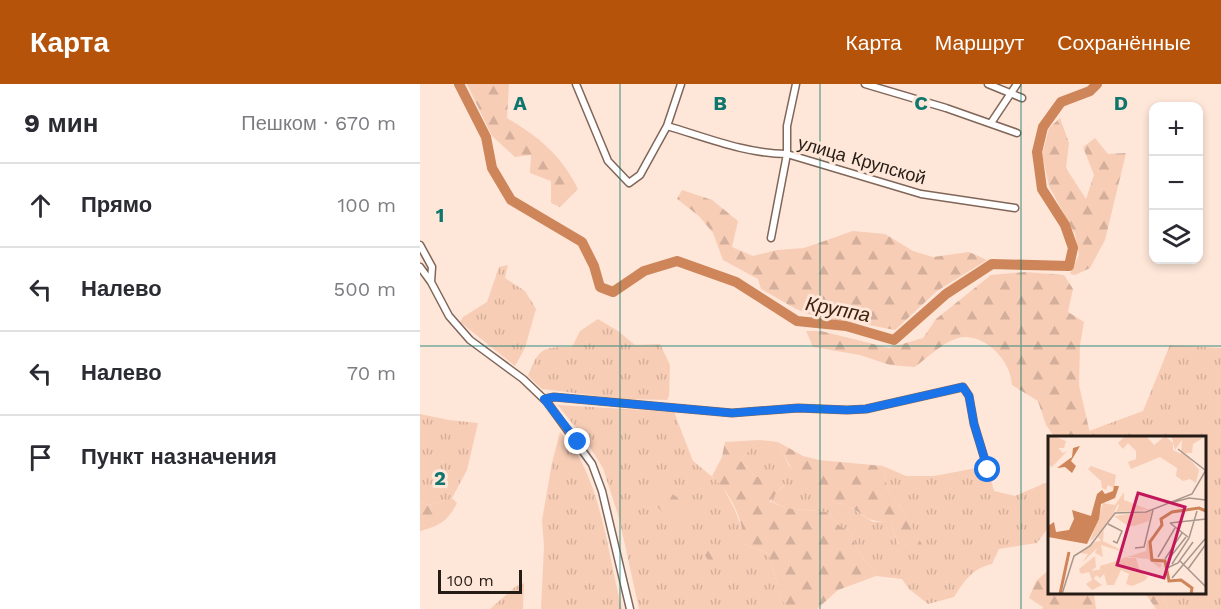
<!DOCTYPE html>
<html lang="ru">
<meta charset="utf-8">
<style>
body{margin:0;font-family:"Work Sans",sans-serif;background:#f2f2f3;color:#2b2b33}
.controls{position:absolute;right:18px;top:18px;display:grid;overflow:hidden;border-radius:12px;box-shadow:0 3px 9px #0003}
.controls button{width:54px;height:54px;display:grid;place-items:center;padding:0;border:0;border-bottom:2px solid #e1e1e2;background:#fff;color:#2b2b33;font:30px sans-serif}
.scale{position:absolute;left:18px;bottom:15px;width:84px;box-sizing:border-box;padding-left:6px;border:3px solid #261c16;border-top:0;font-size:16px;line-height:21px;white-space:nowrap;color:#261c16;-webkit-text-stroke:4px #fee6d9;paint-order:stroke}
.stop{position:absolute;width:18px;height:18px;margin:-14px;border:4px solid #1a73e8;border-radius:50%;background:#fff}
.stop.end{background:#1a73e8;border-color:#fff;box-shadow:0 2px 6px #0008}
.list{margin:0;padding:0;list-style:none}
h2{display:flex;justify-content:space-between;align-items:center;height:78px;margin:0;padding:0 24px;font-size:26px}
h2 small{font-size:20px;font-weight:400;color:#7c7c81}
.list li{display:grid;grid-template-columns:39px 1fr auto;gap:18px;align-items:center;box-sizing:border-box;height:84px;padding:0 24px;border-top:2px solid #e1e1e2}
.list b{display:block;font-size:22px;white-space:nowrap}
.list em{font-size:20px;font-style:normal;color:#7c7c81}
.icon{flex:none;width:33px;height:33px;fill:none;stroke:currentColor;stroke-width:2;stroke-linecap:round;stroke-linejoin:round}
.map{position:relative;flex:none;width:801px;height:525px;overflow:hidden}
header{display:flex;align-items:center;gap:36px;box-sizing:border-box;height:84px;padding:0 30px;background:#b45309;color:#fff}
header strong{font-size:28px}
nav{display:flex;gap:33px;margin-inline-start:auto;font-size:21px}
main{display:flex}
aside{flex:1;background:#fff}
.map>svg:first-child{display:block}
</style>
<header>
<strong>Карта</strong>
<nav><a>Карта</a><a>Маршрут</a><a>Сохранённые</a></nav>
</header>
<main>
<aside>
<h2>9 мин<small>Пешком · 670 m</small></h2>
<ul class="list">
<li><svg class="icon" aria-label="ahead" viewBox="0 0 24 24"><path d="M12 20V5M6 11l6-6 6 6"/></svg><div><b>Прямо</b></div><em>100 m</em></li>
<li><svg class="icon" aria-label="left" viewBox="0 0 24 24"><path d="M17 20v-9H6M10 6l-5 5 5 5"/></svg><div><b>Налево</b></div><em>500 m</em></li>
<li><svg class="icon" aria-label="left" viewBox="0 0 24 24"><path d="M17 20v-9H6M10 6l-5 5 5 5"/></svg><div><b>Налево</b></div><em>70 m</em></li>
<li><svg class="icon" aria-label="arrive" viewBox="0 0 24 24"><path d="M6 21V4h12l-3 4 3 4H6"/></svg><div><b>Пункт назначения</b></div></li>
</ul>
</aside>
<div class="map">
<svg width="801" height="525" viewBox="0 0 801 525">
<defs>
<pattern id="grass-tufts" width="24" height="20" patternUnits="userSpaceOnUse" patternTransform="scale(1.5)"><rect width="24" height="20" fill="#f8cdb5"/><path d="M3 7l-1-3M5 7V3M7 7l1-3M15 17l-1-3M17 17v-4M19 17l1-3" fill="none" stroke="#d4af9b"/></pattern>
<pattern id="forest-firs" width="22" height="20" patternUnits="userSpaceOnUse" patternTransform="scale(1.5)"><rect width="22" height="20" fill="#f8cdb5"/><path d="M5 1l3.5 6h-7zM16 11l3.5 6h-7z" fill="#d4af9b"/></pattern>
</defs>
<rect width="100%" height="100%" fill="#fee6d9"/>
<path fill="url(#grass-tufts)" d="M88 181 85 194 105 207 116 225 105 264 95 282 40 238 43 233 67 218 79 183Z
M178 235 198 247 215 261 240 260 250 281 249 312 247 316 202 315 122 305 108 292C119 263 123 263 152 263L160 247Z
M750 261 801 264V525H748L741 509 784 508V354H671L669 347 723 327Z
M138 321 254 328 273 377 301 400 315 426 324 450 323 460 348 469 361 513 367 525H219L199 434 183 384 166 357Z
M0 330 29 336 58 339 47 386 32 414 9 421 0 418Z
M140 348C146 355 152 362 157 370 183 414 189 475 202 525H121L124 462 122 436 132 379Z
M339 356 358 358 369 382 403 416 426 421 453 438H470L478 460 507 471 480 422 468 407 463 382 486 392H514L567 382 574 407 595 412 630 397V441L617 459 579 465 572 480C553 484 544 497 534 513L508 520 489 505 482 495 456 492C447 478 434 466 432 449L420 442 406 428 366 424 349 416 365 401 335 392 320 376Z
M104 499 103 525H70L95 503Z"/>
<path fill="url(#forest-firs)" d="M47 0H89L87 34C120 54 141 71 158 105L140 123 131 119V97L110 89 111 71 95 73 72 52Z
M640 34 649 59 646 84 666 115 674 91 663 63 675 54 688 70 706 69 685 156 670 184 655 191 650 190 659 171 655 150 629 102 622 71 629 44Z
M262 106 292 116 318 137 312 163 333 172 357 166 384 164 433 147 465 150 493 167 513 173 549 168 567 176 517 207 475 246 434 238 405 236 376 225 341 205 338 195 303 176 293 149 279 132 257 115Z
M605 188 644 191 653 205 648 228 664 238 660 261 659 301 671 354H635L626 341 618 317 592 301C591 295 590 288 587 283 579 266 558 249 538 254 522 259 508 273 495 283L470 281 440 271 393 263 386 247H401L469 264 503 254 516 235 571 191Z
M339 356 320 376 335 392 365 400 349 417 366 424 406 428 420 442 432 449C434 466 447 478 456 492L418 506 397 525H367L361 513 348 469 323 460C325 437 309 407 292 392L302 373 305 358Z
M358 358 383 372 399 376 463 382 468 407 480 422 508 471C479 471 479 462 470 438 444 438 447 431 427 422 420 418 411 419 403 417 382 409 367 377 358 358Z
M243 404 257 413 267 428 255 436 246 431 229 415Z
M32 414 37 419C28 437 19 442 0 447V418L9 421Z
M293 459 302 465 301 480 289 478 285 471Z
M630 485V508L674 509 676 525H622L623 523 609 514 616 497Z
M725 509H741L748 525H736Z"/>
<g fill="none" stroke-linecap="round" stroke-linejoin="round">
<path stroke="#cd8559" stroke-width="10" d="M39 0 66 53 72 84 91 116 162 158 174 182 180 203 193 208 224 187 257 177 316 198 377 237 426 242 474 256 526 210 572 180 649 182 653 164 645 141 622 105 617 68 623 43 641 18 670 7 677 0"/>
<defs>
<path id="minor" d="M156 0 188 77 209 99 220 91 247 42 261 0
M445 0 526 24 597 49
M568 0 602 14
M571 39 597 0
M247 42C285 53 326 70 367 70L501 110 595 124
M351 154 367 70V42L376 0
M0 161 12 183 11 198
M0 183 11 198 29 232 50 256 103 295 127 318 172 380 182 407 210 525
M124 315 134 313 156 315 312 329 378 324 427 326 446 325 543 303 549 312 554 340 568 386"/>
</defs>
<use href="#minor" stroke="#806658" stroke-width="9"/>
<use href="#minor" stroke="#fff" stroke-width="6"/>
</g>
<g fill="none" stroke-linecap="round" stroke-linejoin="round">
<path stroke="#1a73e8" stroke-width="8" d="M158 358 124 315 134 313 156 315 312 329 378 324 427 326 446 325 543 303 549 312 554 340 568 386"/>
</g>
<path fill="none" stroke="#0f766e" stroke-width="1.5" stroke-opacity="0.55" d="M200 0V525M400 0V525M601 0V525M0 262H801"/>
<g text-anchor="middle" dominant-baseline="central" stroke-width="6" stroke-linejoin="round" paint-order="stroke">
<g font-size="18" fill="#261c16" stroke="#fee6d9">
<text transform="translate(442 76) rotate(16)">улица Крупской</text>
</g>
<g font-size="20" font-style="italic" fill="#412310" stroke="#fee6d9">
<text transform="translate(418 225) rotate(11)">Круппа</text>
</g>
</g>
<g transform="translate(628 352)">
<rect width="158" height="158" fill="#fee6d9"/>
<path d="M5 0 18 5 16 12H10L15 17 19 15 4 31 0 29V2ZM77 0H98L106 9 117 0 125 7V14L133 18 134 4 127 14 124 2 119 0 155 2 145 8 144 17H137L151 34 148 47 142 43 135 45 128 40 129 32 112 21 83 33 80 26 88 23V15L80 7 75 13 70 7ZM76 56V64L102 74 68 76 71 70V67L58 90 42 106 55 67 67 69ZM104 75 101 85 86 90H80L66 80ZM76 122H88L92 136 100 141 96 145 84 150 78 148 81 138 73 134 66 149H59L56 138 52 142V130L75 123 80 128Z" fill="#f8cdb5"/>
<path d="M43 30 68 39 66 52 60 49 58 54 54 52 53 45 40 33ZM56 94 55 105 79 117 53 109 55 121 47 117 49 112 34 127 40 118 32 117 45 106 53 105 50 101ZM105 99 101 106 103 124 117 126 110 127 114 128 112 132 100 123 80 121 77 123 80 129 75 123 66 125 98 115 99 106ZM47 120 48 131 43 135 54 133 52 142 48 139 46 143 54 149 44 154 38 148 44 144 41 136 33 138 31 133Z" fill="#f8cdb5"/>
<path d="M32 10 23 25 28 30 24 37 17 31 9 32 24 21 25 12ZM66 50H71L67 62 53 68 51 83 39 108 0 101V90L6 86 8 96 21 94 26 83 24 74 43 80 49 58 54 54 57 58 65 55Z" fill="#cd8559"/>
<path fill="none" stroke="#cd8559" stroke-width="3" d="M12 158 21 116M143 158 144 152 133 144 121 145 117 125 104 124 102 106 114 89 113 83 124 76 151 72 158 75"/>
<path fill="none" stroke="#a8958b" stroke-width="1.5" d="M130 13 157 34M122 67 141 62 158 64M122 87 158 83M122 87 140 101M60 88 74 95 69 107 65 105M87 112 96 111 105 74M110 121 127 92M158 121V149M117 123 134 97M120 124 138 101M132 125 158 151M124 128 141 102 149 75M119 132 130 127 145 106M140 133 158 108M124 142 157 103M14 158 26 120 42 110 67 77 98 76 144 58 158 34"/>
<path fill="#c2185b" fill-opacity="0.15" stroke="#c2185b" stroke-width="3" d="M90 57 137 71 116 142 69 129Z"/>
<rect width="158" height="158" fill="none" stroke="#261c16" stroke-width="3"/>
</g>
<g font-size="20" text-anchor="middle" font-weight="bold" fill="#0f766e" stroke="#fee6d9" stroke-width="6" stroke-linejoin="round" paint-order="stroke">
<text x="100" y="26">A</text>
<text x="300" y="26">B</text>
<text x="501" y="26">C</text>
<text x="701" y="26">D</text>
<text x="20" y="138">1</text>
<text x="20" y="401">2</text>
</g>
</svg>
<div class="controls">
<button>+</button>
<button>−</button>
<button><svg class="icon" aria-label="layers" viewBox="0 0 24 24"><path d="M12 4l9 5-9 5-9-5zM3 14l9 5 9-5"/></svg></button>
</div>
<div class="scale">100 m</div>
<div class="stop" style="left:568px;top:386px"></div>
<div class="stop end" style="left:158px;top:358px"></div>
</div>
</main>
